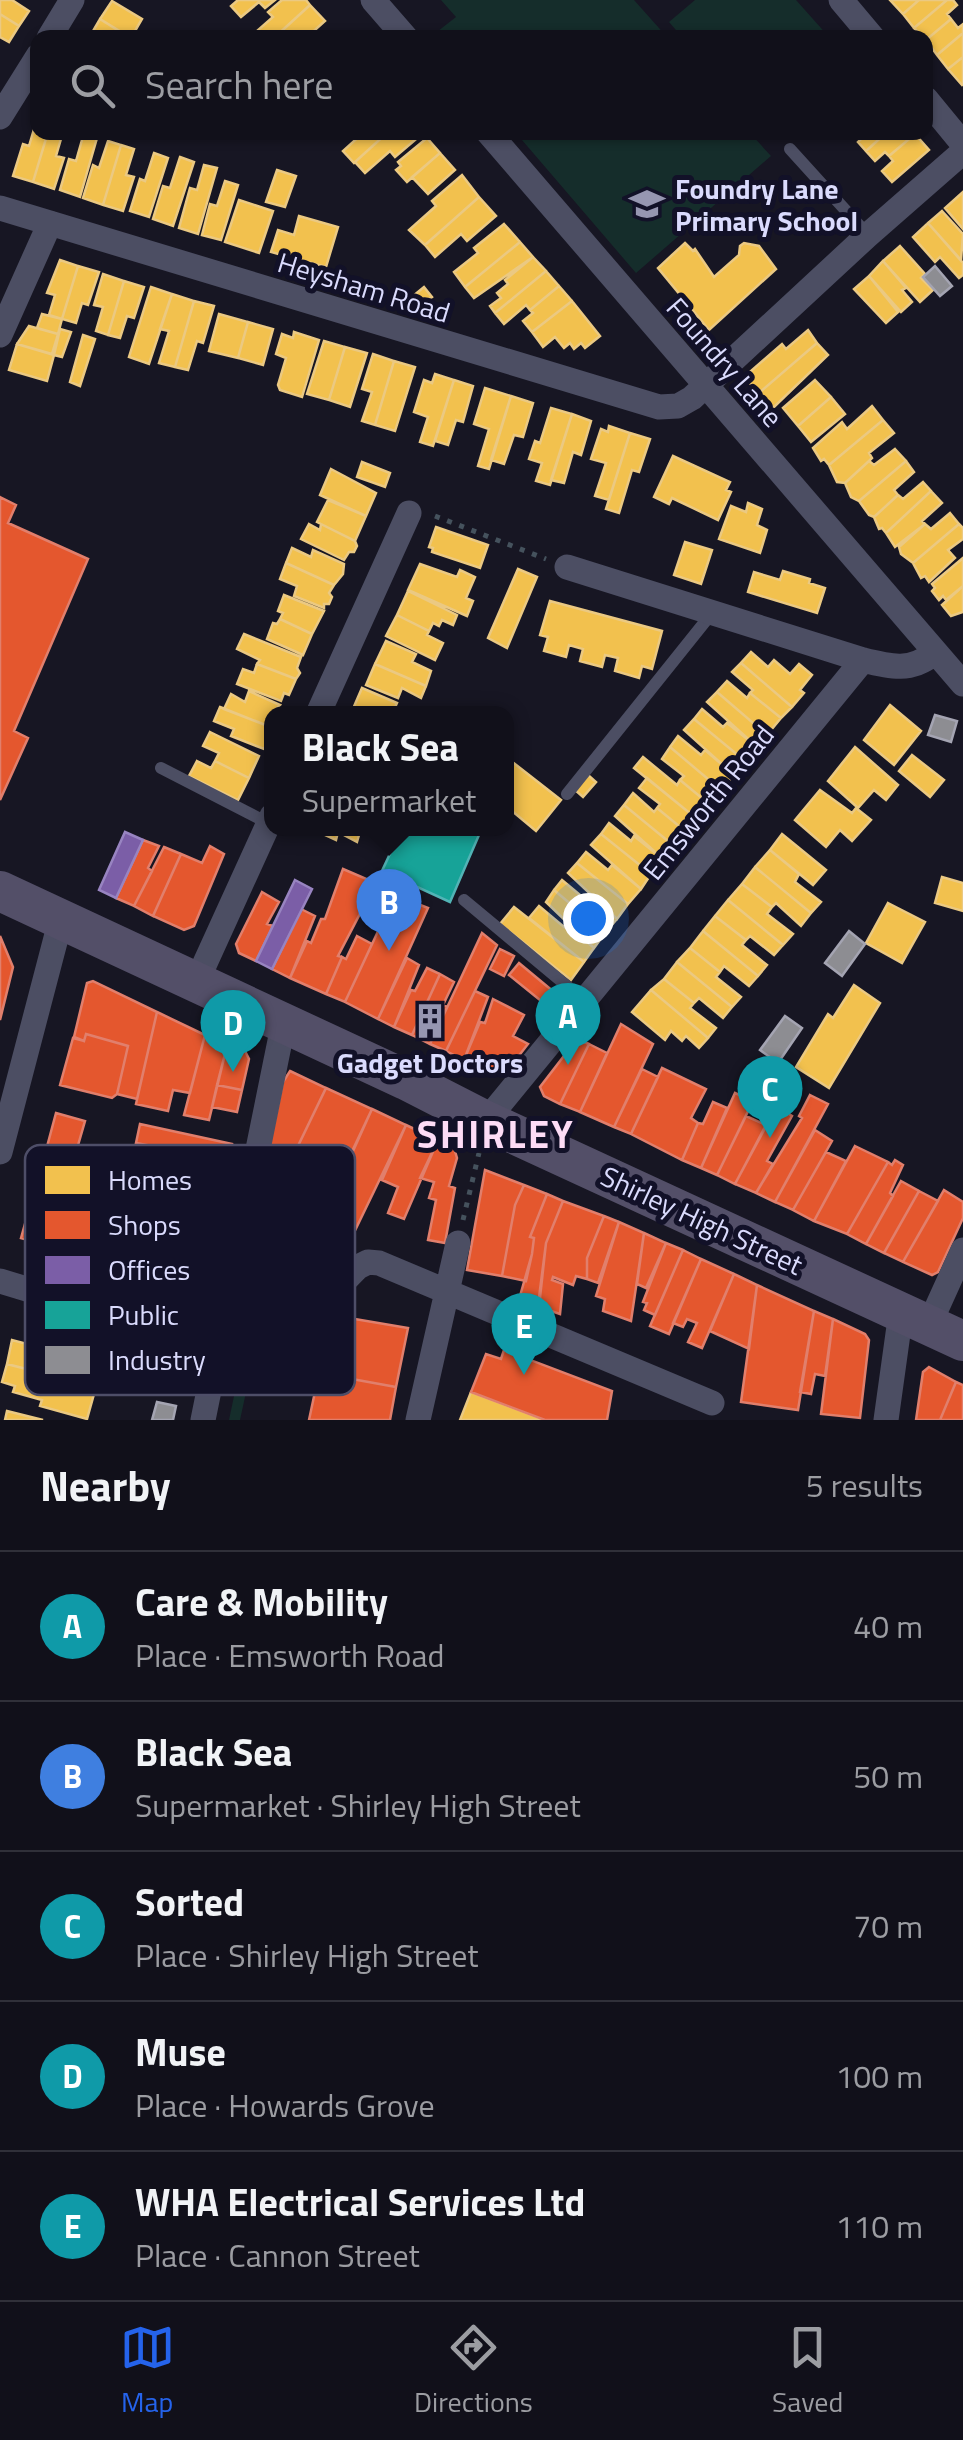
<!DOCTYPE html>
<meta charset="utf-8">
<style>
body{margin:0;font-family:"Titillium Web",sans-serif;background:#1e1e27;color:#f1f3f6}
.you{position:absolute;left:588px;top:918px;width:35px;height:35px;margin:-25px;border:8px solid #fff;border-radius:50%;background:#1a73e8;box-shadow:0 0 0 15px #1a73e833}
.badge{display:grid;place-items:center;width:65px;height:65px;border-radius:50%;background:#2563eb;color:#fff;font-size:32px;font-weight:700}
.pin{position:absolute;translate:-50% -82px;filter:drop-shadow(0 2px 5px #0008)}
.pin::after{content:'';position:absolute;top:52px;width:35px;height:30px;background:inherit;clip-path:polygon(0 0,100% 0,50% 100%)}
.popup{position:absolute;left:264px;top:706px;width:250px;height:130px;box-sizing:border-box;display:grid;place-content:center;border-radius:20px;background:#11101a;filter:drop-shadow(0 2px 8px #0005);font-size:32px;white-space:nowrap;color:#9c9da2}
.popup b{font-size:38px;color:#f1f3f6}
.popup::after{content:'';position:absolute;left:50%;top:100%;margin-left:-20px;border:20px solid transparent;border-top-color:#11101a}
.list{margin:0;padding:0;list-style:none}
h2{display:flex;justify-content:space-between;align-items:center;height:130px;margin:0;padding:0 40px;font-size:42px}
h2 small{font-size:32px;font-weight:400;color:#9c9da2}
.list li{display:grid;grid-template-columns:65px 1fr auto;gap:30px;align-items:center;box-sizing:border-box;height:150px;padding:0 40px;border-top:2px solid #303039}
.list b{display:block;font-size:38px;white-space:nowrap}
.list p{margin:0;font-size:32px;white-space:nowrap;color:#9c9da2}
.list em{font-size:32px;font-style:normal;color:#9c9da2}
.icon{flex:none;width:55px;height:55px;fill:none;stroke:currentColor;stroke-width:2;stroke-linecap:round;stroke-linejoin:round}
.map{position:relative;flex:none;width:963px;height:1420px;overflow:hidden}
.search{position:absolute;background:#11101a;box-shadow:0 2px 8px #0004;left:30px;right:30px;top:30px;height:110px;display:flex;align-items:center;gap:25px;box-sizing:border-box;padding:0 35px;border-radius:20px;color:#9c9da2;font-size:38px}
.sheet{height:880px;background:#11101a}
nav{display:flex;justify-content:space-around;align-items:center;box-sizing:border-box;height:140px;border-top:2px solid #303039;background:#11101a;font-size:28px;color:#9c9da2}
nav a{display:grid;justify-items:center;gap:5px}
nav .on{color:#2563eb}
.map>svg:first-child{display:block}
</style>
<div class="map">
<svg width="963" height="1420" viewBox="0 0 963 1420">
<rect width="100%" height="100%" fill="#171623"/>
<path fill="#152d2b" d="M441 0H634L667 37H435L433 35 456 17Z
M695 0H796L829 37H682L669 22Z
M516 133H750L771 156 636 273Z
M247 1334 258 1337 240 1420H229Z"/>
<path fill="#f2c14e" stroke="#ebc982" stroke-width="2.5" d="M0 0H12L29 11 19 26 0 14Z
M238 0H275L265 8 259 2 241 17 231 6Z
M282 0H306L310 5 274 38H249L273 17 268 12Z
M890 0H919L903 14Z
M919 0H947L914 28 903 14Z
M947 0H953L957 5 947 14 951 19 926 40 914 28Z
M112 1 142 19 131 38 100 19Z
M310 5 325 21 306 38H274Z
M0 14 19 26 9 42 0 37Z
M100 19 130 38H89Z
M951 19 958 28 963 24V33L937 55 926 40Z
M963 33V57L948 69 937 55Z
M963 57V84L962 85 948 69Z
M37 119 38 132H48L33 182 13 176 23 144 29 146Z
M48 132H63L56 156 64 158 54 189 33 182Z
M364 132H388L354 163 343 151Z
M388 132 422 134 395 157 390 151 365 173 355 162Z
M887 132 866 151 858 142 868 132Z
M887 132 915 134 889 156 885 152 875 161 866 151Z
M84 133 97 138 80 197 60 190 69 159 76 161Z
M915 134 929 150 892 182 882 171 893 161 889 156Z
M427 138 440 153 407 182 396 170 401 166 398 162Z
M108 141 121 145 103 205 83 198 93 165 99 168Z
M121 145 134 149 126 175 134 177 123 211 103 205Z
M154 153 168 158 149 217 130 211 140 179 145 181Z
M440 153 455 170 428 194 412 177Z
M180 157 194 162 173 226 153 219 163 186 170 188Z
M204 165 217 168 198 234 179 228 190 188 197 190Z
M277 170 296 176 285 207 266 202Z
M462 175 479 197 425 245 409 230 436 206 432 201Z
M225 181 238 185 221 240 202 235 210 204 217 206Z
M963 192V229L945 208Z
M479 197 496 216 467 241 461 234 435 257 425 245Z
M239 200 273 211 259 253 225 242Z
M942 211 963 234 961 260 928 223Z
M299 216 338 227 326 267 271 252 278 230 294 235Z
M928 223 963 263V275L959 278 940 257 935 262 913 237Z
M504 224 520 242 465 287 454 272 478 253 474 248Z
M520 242 533 257 474 298 465 287Z
M685 243 693 251 695 249 714 277 739 255 740 246 744 243 759 246 776 269 709 330 658 268Z
M900 246 925 274 921 278 933 290 920 302 883 261Z
M533 257 546 271 495 313 490 306 501 298 497 293 508 284 505 280Z
M60 260 78 266 62 319 49 315 55 295 47 293Z
M883 261 906 288 902 290 912 302 901 312 869 276Z
M78 266 99 272 88 305 82 303 76 323 62 319Z
M546 271 559 286 530 310 526 305 504 324 495 313Z
M103 274 124 281 108 335 96 331 103 307 94 305Z
M869 276 898 312 886 323 854 289Z
M124 281 144 287 134 318 127 316 120 338 108 335Z
M559 286 572 301 532 332 523 321 533 313 530 310Z
M151 287 172 294 149 364 129 357Z
M424 287 432 297 414 310 407 301Z
M172 294 194 301 175 367 159 363 169 331 160 329Z
M194 301 214 306 203 343 197 341 188 370 175 367Z
M572 301 600 336 585 348 581 343 574 349 570 343 564 348 555 337 543 347 532 332Z
M42 314 62 319 58 334 37 328Z
M219 314 248 322 238 358 209 351Z
M248 322 273 329 263 365 238 358Z
M29 326 58 334 52 354 17 344Z
M60 329 71 332 62 357 54 355Z
M808 330 817 343 759 393 744 377 782 344 786 349Z
M294 332 319 340 302 397 280 390 278 385 286 358 276 354 282 334 293 338Z
M83 335 95 339 80 386 70 382Z
M324 341 345 347 329 400 307 394Z
M817 343 828 355 773 408 759 393Z
M17 344 54 355 47 381 9 370Z
M345 347 367 353 350 407 329 400Z
M373 354 394 361 375 425 362 421 372 392 362 389Z
M394 361 415 367 395 431 375 425Z
M435 374 454 380 433 446 420 442 428 417 414 412 424 380 432 383Z
M454 380 473 386 463 422 456 420 448 445 435 441Z
M815 380 831 397 798 426 783 408Z
M485 388 511 396 489 469 478 466 489 429 474 424Z
M511 396 533 403 523 437 514 435 504 464 491 460Z
M831 397 845 414 811 442 798 426Z
M872 406 883 420 829 465 824 459 821 461 813 448 842 422 847 429Z
M551 408 572 414 550 485 536 481 542 463 529 459 535 441 540 443Z
M572 414 591 421 581 455 573 452 564 483 551 480Z
M883 420 894 433 869 453 872 458 869 461 845 483 837 482 829 465Z
M609 426 630 433 609 500 595 496 606 463 591 459 601 429 608 432Z
M630 433 650 439 639 472 632 470 619 513 606 509Z
M895 449 906 461 859 501 851 497 845 483 869 461 874 465Z
M673 456 730 482 726 490 731 492 718 520 672 498 669 504 654 497Z
M906 461 914 472 894 490 898 495 874 517 869 515 859 501Z
M362 462 390 473 385 487 357 477Z
M331 469 376 493 366 516 320 495Z
M923 482 931 491 886 533 882 528 879 529 874 517 898 495 903 499Z
M931 491 942 503 922 521 925 524 895 547 886 533Z
M328 500 366 516 355 541 317 522Z
M748 503 762 509 757 525 767 530 760 553 719 539 731 506 746 512Z
M950 513 959 524 913 563 901 554 899 547 925 524 931 529Z
M309 524 320 530 321 524 355 541 357 546 354 552H349L344 560 301 539Z
M959 524 963 528V539L948 550 955 558 929 582 925 576 921 578 913 563Z
M436 527 488 545 480 568 432 552 433 548 429 547Z
M685 542 712 550 701 584 674 575Z
M292 548 311 557 313 550 344 564 343 574 334 585 286 563Z
M963 558V586L946 600 943 596 939 600 932 591 935 588 932 584Z
M286 563 334 585 329 593 332 597 329 604H324V608L294 596 297 586 280 579Z
M420 564 457 577 460 570 475 577 466 598 473 601 467 616 408 590Z
M518 569 537 577 507 648 488 638Z
M783 571 810 579 809 583 825 588 817 613 748 592 754 572 780 580Z
M963 586V612L951 616 942 605Z
M408 591 457 615 453 625 442 620 439 626 433 623 429 631 397 615Z
M284 595 324 611 312 634 280 619 283 613 278 611Z
M550 601 662 631 652 669 642 666 639 678 615 671 618 658 605 655 602 667 580 661 583 649 569 645 566 657 544 651 548 637 540 635Z
M397 615 429 631 427 635 443 643 435 660 386 636Z
M280 619 312 634 303 655 267 639 273 623 277 624Z
M244 634 301 657 297 668 300 673 296 679 257 664 260 660 237 649Z
M386 641 416 654 412 662 431 671 426 686 375 664Z
M751 652 768 667 774 660 790 674 799 664 812 675 800 690 804 693 792 707 741 663Z
M741 663 792 707 781 718 750 693 753 690 732 672Z
M257 664 296 679 289 695 284 693 281 701 237 684 243 669 254 673Z
M375 664 426 686 421 698 402 688 398 698 366 685Z
M727 681 747 698 750 693 781 718 767 735 717 692Z
M362 688 397 703 393 712 398 714 352 711Z
M249 691 280 705 277 708 280 714H272V723L268 726 224 709 231 694 245 702Z
M717 692 767 735 756 746 707 702Z
M890 705 921 731 894 765 864 740Z
M220 707 268 726 266 731 271 735 264 749 231 736 234 729 214 721Z
M702 709 723 727 727 723 756 746 745 761 694 719Z
M694 719 745 761 734 775 684 730Z
M210 732 259 756 249 778 215 761 219 753 203 746Z
M678 736 701 755 705 750 734 775 721 790 670 747Z
M670 747 721 790 709 804 680 780 684 776 662 759Z
M855 747 898 785 886 800 874 790 858 808 828 781Z
M912 755 944 780 930 797 899 771Z
M506 757 561 800 536 831 506 806Z
M643 757 677 785 680 780 709 804 697 819 634 768Z
M197 761 211 768 215 761 249 778 238 800 189 776Z
M588 775 596 782 583 797 575 790Z
M647 778 697 819 685 831 657 808 660 804 639 788Z
M820 790 852 813 856 808 871 820 852 841 840 830 826 847 795 820Z
M633 793 654 812 657 808 685 831 674 846 624 805Z
M624 805 674 846 664 860 615 816Z
M609 823 631 841 634 836 664 860 651 874 601 834Z
M310 828H361L357 842 338 832 336 840Z
M601 834 651 874 641 889 591 845Z
M782 834 826 870 813 885 770 850Z
M770 850 799 874 795 882 821 902 811 913 755 867Z
M586 852 608 870 612 865 641 889 628 904 577 863Z
M577 863 628 904 617 919 568 873Z
M755 867 811 913 801 926 776 903 772 907 742 884Z
M942 877 963 883V911L935 903Z
M562 880 586 900 589 895 617 919 605 933 554 890Z
M742 884 772 907 767 914 793 934 783 945 728 900Z
M554 890 605 933 594 948 546 902Z
M728 900 783 945 774 955 750 936 746 940 715 916Z
M888 903 925 922 902 963 866 943Z
M539 906 564 927 566 923 594 948 584 962 529 918Z
M514 907 584 962 571 980 500 924Z
M715 916 746 940 742 945 767 965 758 976 703 931Z
M703 931 758 976 749 986 724 966 720 972 690 948Z
M690 948 720 972 716 977 741 997 732 1007 677 962Z
M677 962 732 1007 723 1018 699 998 694 1003 664 979Z
M664 979 694 1003 690 1008 716 1028 708 1038 651 990Z
M854 985 880 1003 829 1088 796 1067 828 1014 833 1018Z
M651 990 708 1038 699 1048 686 1036 682 1041 671 1031 665 1040 632 1012Z
M157 1187 211 1201 207 1219 153 1201Z
M174 1211 207 1219 202 1237 157 1226 160 1214 173 1217Z
M157 1226 202 1237 198 1256 165 1248 167 1243 154 1240Z
M165 1248 198 1256 194 1273 149 1263 152 1250 164 1253Z
M149 1263 194 1273 189 1293 157 1285 158 1278 146 1275Z
M58 1332 132 1351 126 1375 102 1369 96 1387 7 1364 12 1340 27 1344 28 1340 55 1347Z
M7 1364 96 1387 87 1419 40 1406 42 1400 13 1392 15 1386 2 1382Z
M471 1392 545 1420H460Z
M7 1411 43 1420H5Z"/>
<path fill="#e4572e" stroke="#e17f6c" stroke-width="2.5" d="M0 497 16 505 8 523 88 559 14 731 28 738 0 800Z
M143 840 159 846 148 868 152 871 134 906 116 898Z
M210 846 224 854 194 926 184 930 153 916 181 854 202 863Z
M164 847 181 854 153 916 134 906Z
M343 869 376 883 338 956 342 957 326 994 290 978 307 941 311 943 321 919H325Z
M262 892 279 902 267 924 273 926 256 961 239 953 236 944Z
M395 895 428 908 378 1019 345 1002Z
M301 909 315 916 290 978 272 969Z
M482 933 497 945 446 1051 430 1044Z
M0 936 13 967 0 1020Z
M357 936 372 944 345 1002 326 994 342 957 346 959Z
M500 949 514 956 504 976 490 969Z
M407 958 419 965 394 1027 378 1019Z
M519 963 560 997 551 1009 509 975Z
M427 968 440 974 412 1035 394 1027 411 990 415 991Z
M440 974 454 982 443 1005 447 1007 430 1044 412 1035Z
M93 981 157 1012 137 1099 117 1094 128 1046 86 1034 84 1041 74 1037 87 983Z
M475 991 488 997 464 1060 446 1051Z
M493 999 524 1015 513 1036 528 1044 507 1071 497 1074 464 1060 480 1022 485 1023Z
M157 1012 205 1035 190 1093 173 1090 168 1111 136 1104Z
M621 1024 653 1044 614 1127 580 1112Z
M86 1034 128 1046 117 1094 112 1098 60 1085 73 1038 84 1041Z
M205 1035 227 1046 209 1120 184 1115Z
M577 1039 589 1044 560 1104 544 1096 540 1087Z
M589 1044 607 1053 580 1112 560 1104Z
M227 1046 245 1051 249 1059 242 1090 217 1085Z
M662 1068 706 1089 691 1118 698 1123 682 1160 631 1134Z
M642 1069 658 1077 631 1134 614 1127Z
M290 1071 326 1088 282 1179 264 1171 283 1082Z
M217 1085 242 1090 237 1112 212 1107Z
M326 1088 372 1109 315 1230 299 1300 259 1291 250 1276 262 1232 250 1229 264 1171 282 1179Z
M735 1093 753 1101 717 1175 701 1168Z
M784 1093 796 1099 789 1114 792 1116 767 1161 773 1164 756 1193 735 1184Z
M810 1095 828 1104 775 1202 756 1193 802 1118 799 1116Z
M713 1102 727 1108 701 1168 682 1160 698 1123 703 1124Z
M372 1109 406 1125 349 1243 317 1231Z
M56 1113 85 1121 72 1166 44 1158Z
M746 1116 766 1125 735 1184 717 1175Z
M140 1124 232 1144 221 1196 198 1191 202 1173 149 1163 152 1146 136 1143Z
M406 1125 438 1140 404 1219 388 1213 398 1187 382 1180Z
M815 1130 832 1141 793 1210 775 1202Z
M438 1140 454 1148 457 1158 449 1186 455 1188 445 1243 428 1240 436 1200 429 1198 434 1182 420 1178Z
M855 1146 888 1162 847 1234 814 1221Z
M826 1152 846 1161 814 1221 793 1210Z
M895 1160 903 1165 890 1193 893 1196 866 1244 847 1234 888 1162 892 1165Z
M485 1170 524 1185 515 1205 502 1276 467 1270Z
M901 1181 919 1191 884 1253 866 1244Z
M524 1185 547 1194 530 1237 534 1238 532 1254 526 1281 502 1276 515 1205Z
M944 1190 963 1202V1218L938 1272 932 1275 903 1262Z
M919 1191 938 1201 903 1262 884 1253Z
M547 1194 563 1201 546 1243 537 1313 518 1303 532 1254 534 1238 530 1237Z
M563 1201 604 1216 587 1258V1279L576 1276 573 1285 553 1277 552 1280 563 1284 560 1314 539 1307 546 1243Z
M30 1206 68 1217 59 1248 21 1238Z
M604 1216 619 1222 598 1283 587 1279V1258Z
M619 1222 644 1233 631 1321 603 1311 605 1299 596 1296Z
M644 1233 666 1243 646 1288 637 1284Z
M666 1243 683 1250 655 1315 644 1310 647 1303 643 1302Z
M683 1250 701 1259 669 1334 650 1326Z
M701 1259 734 1274 702 1348 688 1342 697 1323 687 1319 683 1327 673 1323Z
M734 1274 757 1285 749 1349 710 1331Z
M757 1285 814 1311 798 1410 741 1402Z
M814 1311 833 1319 825 1376 815 1374 811 1394 800 1392Z
M343 1317 408 1328 396 1387 319 1373 323 1350Z
M833 1319 865 1334 869 1340 860 1418 821 1414Z
M504 1350 612 1391 607 1420H545L471 1392 486 1354 501 1359Z
M929 1367 956 1382 940 1420H916L923 1372Z
M319 1373 396 1387 390 1420H309Z
M956 1382 963 1385V1420H940Z"/>
<path fill="#7b5ea7" stroke="#9884c1" stroke-width="2.5" d="M125 832 143 840 116 898 99 890Z
M295 880 312 889 272 969 256 961Z"/>
<path fill="#17a398" stroke="#52b4b6" stroke-width="2.5" d="M402 828H482L450 902 382 871Z
M44 1158 81 1168 68 1217 30 1206Z"/>
<path fill="#8d8d92" stroke="#a4a4b2" stroke-width="2.5" d="M935 266 952 286 940 296 923 277Z
M935 715 957 721 951 742 928 735Z
M849 931 865 944 842 976 825 963Z
M785 1016 802 1028 778 1063 760 1050Z
M157 1402 176 1406 173 1420H152Z"/>
<g fill="none" stroke-linecap="round" stroke-linejoin="round">
<path stroke="#45525d" stroke-width="5" stroke-dasharray="5 8" stroke-linecap="butt" d="M435 516 546 559
M463 1220 479 1153"/>
<path stroke="#4c4e63" stroke-width="12" d="M790 149 868 235
M161 768 268 823
M567 794 712 613
M464 900 585 1001"/>
<path stroke="#4c4e63" stroke-width="25" d="M373 0 406 38
M841 0 873 38
M49 38 72 0
M926 99 963 144
M0 117 38 56
M488 132 963 684
M0 208 659 407 678 406 692 398 868 235 963 152
M0 335 50 223
M567 567 863 660C891 667 911 672 934 653
M318 714 409 513
M196 983 272 816
M486 1121 863 660
M0 1152 61 919
M0 1281 218 1347
M228 1300 306 1320 358 1267 368 1262 379 1263 712 1403
M929 1325 963 1250
M203 1420 283 1026
M418 1420 458 1243
M886 1420 901 1312"/>
<path stroke="#534f68" stroke-width="40" d="M0 891 406 1080 486 1121 963 1341"/>
</g>
<defs>
<symbol id="school-bare" viewBox="-9 -9 18 18"><path d="M0-5L7-2L0 1L-7-2ZM-4 1L0 2.5L4 1V4Q0 6-4 4Z" fill="#9696b1" stroke="#121128" stroke-width="2.5" paint-order="stroke"/></symbol>
<symbol id="building-bare" viewBox="-9 -9 18 18"><path d="M-4-6H4V6H1V3H-1V6H-4ZM-2.5-4.3h1.7v1.8h-1.7ZM.8-4.3h1.7v1.8H.8ZM-2.5-1h1.7V.8h-1.7ZM.8-1h1.7V.8H.8Z" fill="#9696b1" stroke="#121128" stroke-width="2.5" paint-order="stroke"/></symbol>
</defs>
<g fill-rule="evenodd">
<use href="#school-bare" x="622" y="179" width="50" height="50"/>
<use href="#building-bare" x="405" y="996" width="50" height="50"/>
</g>
<g text-anchor="middle" dominant-baseline="central" stroke-width="10" stroke-linejoin="round" paint-order="stroke">
<g font-size="28" font-weight="bold" fill="#dadbfd" stroke="#121128" text-anchor="start">
<text x="675" y="188">Foundry Lane<tspan x="675" dy="32">Primary School</tspan></text>
<text x="430" y="1062" text-anchor="middle">Gadget Doctors</text>
</g>
<g font-size="28" fill="#dadbfd" stroke="#121128">
<text transform="translate(364 287) rotate(17)">Heysham Road</text>
<text transform="translate(725 362) rotate(49)">Foundry Lane</text>
<text transform="translate(708 802) rotate(-51)">Emsworth Road</text>
<text transform="translate(702 1220) rotate(25)">Shirley High Street</text>
</g>
<g font-size="38" font-weight="bold" letter-spacing="2.5" fill="#fddcf6" stroke="#121128">
<text x="496" y="1134">SHIRLEY</text>
</g>
</g>
<rect x="25" y="1145" width="330" height="250" rx="15" fill="#121128" stroke="#4e4e68" stroke-width="2.5"/>
<rect x="45" y="1166" width="45" height="28" fill="#f2c14e"/>
<rect x="45" y="1211" width="45" height="28" fill="#e4572e"/>
<rect x="45" y="1256" width="45" height="28" fill="#7b5ea7"/>
<rect x="45" y="1301" width="45" height="28" fill="#17a398"/>
<rect x="45" y="1346" width="45" height="28" fill="#8d8d92"/>
<g font-size="28" fill="#dadbfd">
<text x="108" y="1190">Homes</text>
<text x="108" y="1235">Shops</text>
<text x="108" y="1280">Offices</text>
<text x="108" y="1325">Public</text>
<text x="108" y="1370">Industry</text>
</g>
</svg>
<div class="you"></div>
<div class="pin badge" style="left:568px;top:1065px;background:#0f9aa8">A</div>
<div class="pin badge" style="left:389px;top:951px;background:#3f7fe0">B</div>
<div class="popup"><b>Black Sea</b>Supermarket</div>
<div class="pin badge" style="left:770px;top:1138px;background:#0f9aa8">C</div>
<div class="pin badge" style="left:233px;top:1072px;background:#0f9aa8">D</div>
<div class="pin badge" style="left:524px;top:1375px;background:#0f9aa8">E</div>
<div class="search"><svg class="icon" aria-label="search" viewBox="0 0 24 24"><circle cx="10" cy="10" r="6"/><path d="M15 15l6 6"/></svg>Search here</div>
</div>
<section class="sheet">
<h2>Nearby<small>5 results</small></h2>
<ul class="list">
<li><span class="badge" style="background:#0f9aa8">A</span><div><b>Care &amp; Mobility</b><p>Place · Emsworth Road</p></div><em>40 m</em></li>
<li><span class="badge" style="background:#3f7fe0">B</span><div><b>Black Sea</b><p>Supermarket · Shirley High Street</p></div><em>50 m</em></li>
<li><span class="badge" style="background:#0f9aa8">C</span><div><b>Sorted</b><p>Place · Shirley High Street</p></div><em>70 m</em></li>
<li><span class="badge" style="background:#0f9aa8">D</span><div><b>Muse</b><p>Place · Howards Grove</p></div><em>100 m</em></li>
<li><span class="badge" style="background:#0f9aa8">E</span><div><b>WHA Electrical Services Ltd</b><p>Place · Cannon Street</p></div><em>110 m</em></li>
</ul>
</section>
<nav>
<a class="on"><svg class="icon" aria-label="map" viewBox="0 0 24 24"><path d="M3 6l6-2 6 2 6-2v14l-6 2-6-2-6 2zM9 4v14M15 6v14"/></svg>Map</a>
<a><svg class="icon" aria-label="directions" viewBox="0 0 24 24"><path d="M12 3l9 9-9 9-9-9zM9 14v-3h6M13 9l2 2-2 2"/></svg>Directions</a>
<a><svg class="icon" aria-label="saved" viewBox="0 0 24 24"><path d="M7 4h10v16l-5-4-5 4z"/></svg>Saved</a>
</nav>
